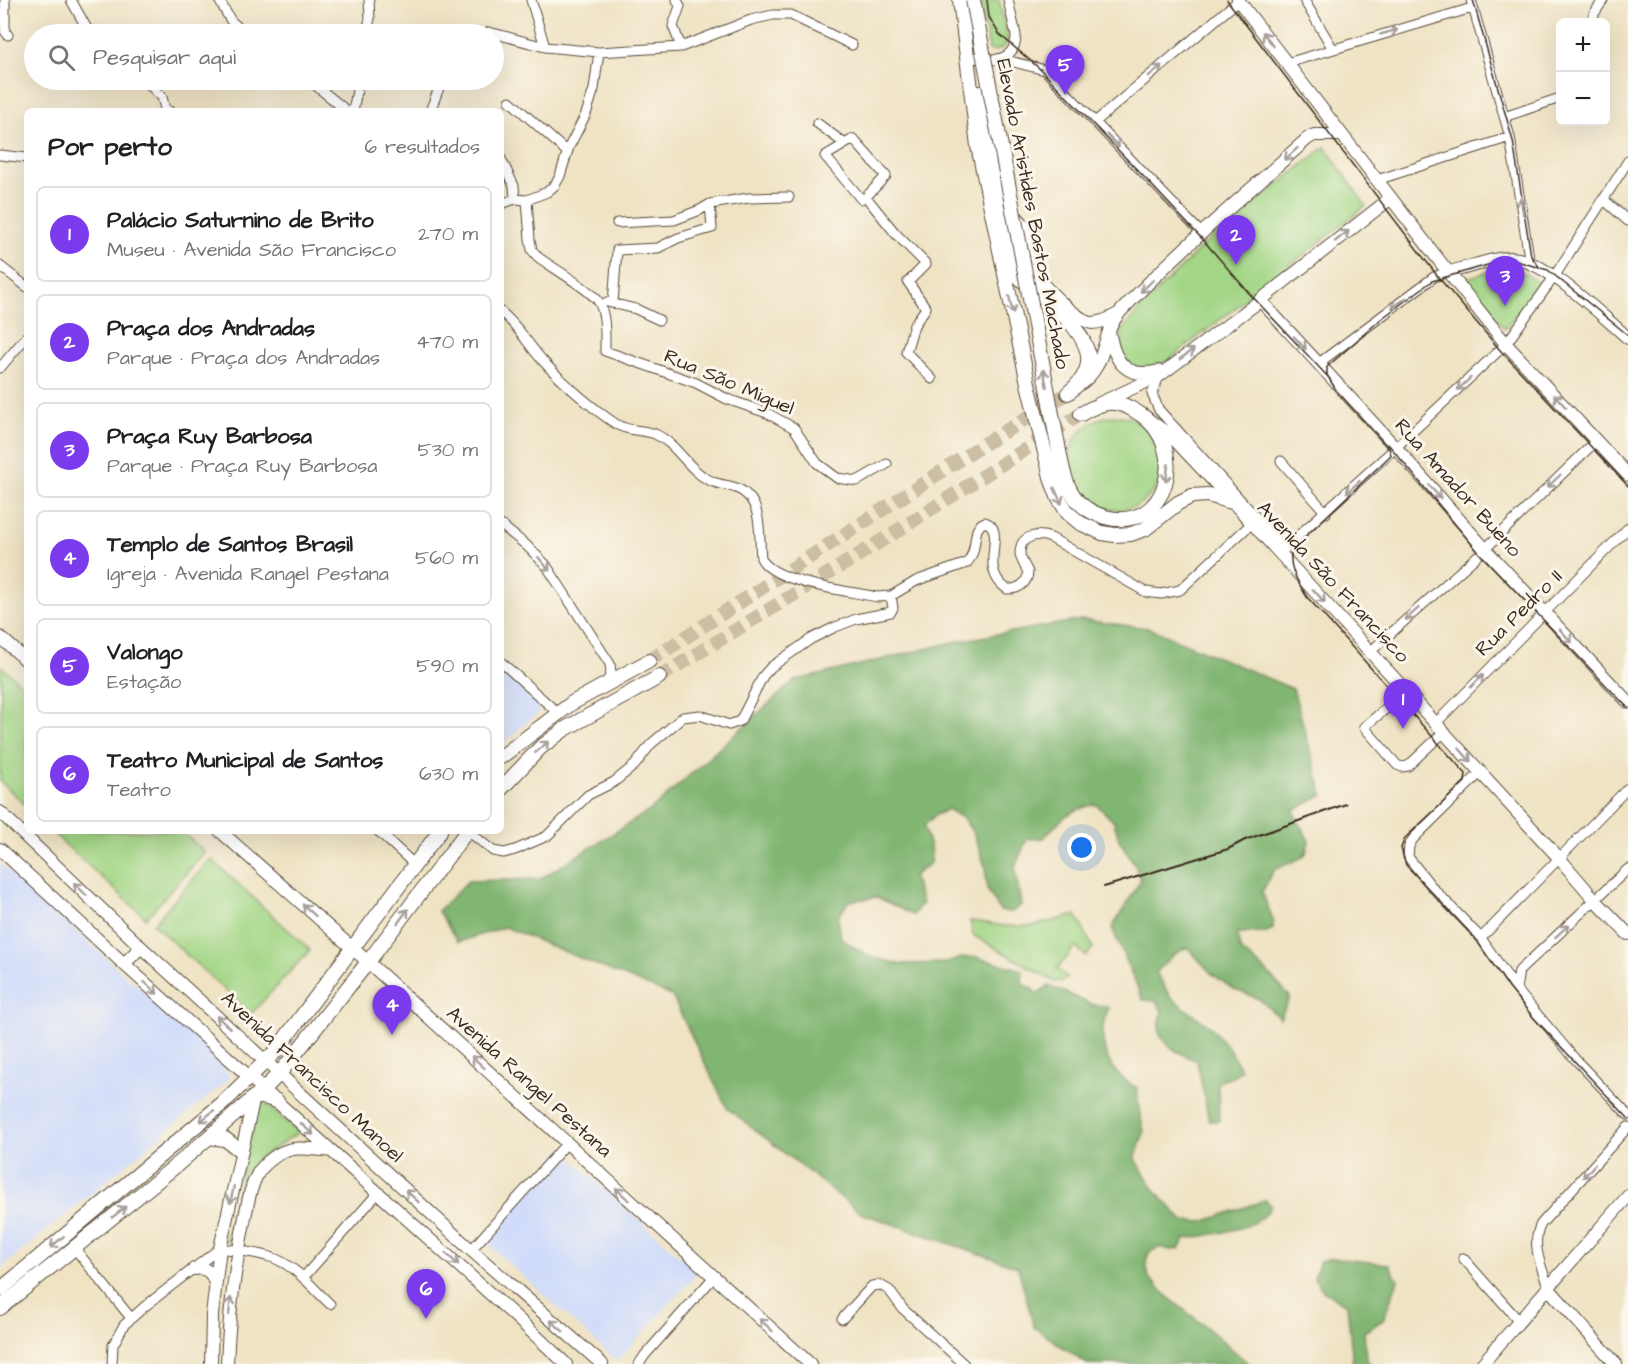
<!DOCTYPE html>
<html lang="pt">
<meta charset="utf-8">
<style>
body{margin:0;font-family:"Architects Daughter",sans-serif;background:#f6f6f6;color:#202124}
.controls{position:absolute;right:18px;top:18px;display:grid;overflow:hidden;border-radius:9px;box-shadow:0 6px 24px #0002}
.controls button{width:54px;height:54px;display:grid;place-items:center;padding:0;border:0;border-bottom:2px solid #e0e0e0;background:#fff;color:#202124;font:30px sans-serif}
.you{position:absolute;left:1082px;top:848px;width:21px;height:21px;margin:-15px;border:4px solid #fff;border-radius:50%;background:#1a73e8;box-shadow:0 0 0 9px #1a73e833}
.badge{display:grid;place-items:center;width:39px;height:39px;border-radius:50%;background:#7c3aed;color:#fff;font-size:20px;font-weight:700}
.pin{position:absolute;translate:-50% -50px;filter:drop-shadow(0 2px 3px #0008)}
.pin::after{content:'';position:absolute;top:32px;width:21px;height:18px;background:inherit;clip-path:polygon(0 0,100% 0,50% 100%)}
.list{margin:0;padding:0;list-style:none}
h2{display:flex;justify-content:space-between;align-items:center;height:78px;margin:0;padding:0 24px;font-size:26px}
h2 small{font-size:20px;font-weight:400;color:#757577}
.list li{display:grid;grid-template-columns:39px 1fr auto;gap:18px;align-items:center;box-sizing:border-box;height:96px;margin:0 12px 12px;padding:0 12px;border:2px solid #e0e0e0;border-radius:9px}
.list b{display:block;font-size:22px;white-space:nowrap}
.list p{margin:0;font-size:20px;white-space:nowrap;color:#757577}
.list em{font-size:20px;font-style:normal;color:#757577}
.icon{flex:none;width:33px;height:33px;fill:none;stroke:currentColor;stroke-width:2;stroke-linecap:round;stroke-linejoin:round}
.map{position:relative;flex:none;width:1628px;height:1364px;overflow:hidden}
.search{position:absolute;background:#fff;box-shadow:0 6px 24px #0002;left:24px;top:24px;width:480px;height:66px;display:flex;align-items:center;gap:15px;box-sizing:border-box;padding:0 21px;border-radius:33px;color:#757577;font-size:22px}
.panel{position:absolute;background:#fff;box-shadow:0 6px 24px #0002;left:24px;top:108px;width:480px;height:726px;border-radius:9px}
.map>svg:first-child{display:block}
</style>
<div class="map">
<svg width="1628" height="1364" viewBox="0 0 1628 1364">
<rect width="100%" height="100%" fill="#fbf7ec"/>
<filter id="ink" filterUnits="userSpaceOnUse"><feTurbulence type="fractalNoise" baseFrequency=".0167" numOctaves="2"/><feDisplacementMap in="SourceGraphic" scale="12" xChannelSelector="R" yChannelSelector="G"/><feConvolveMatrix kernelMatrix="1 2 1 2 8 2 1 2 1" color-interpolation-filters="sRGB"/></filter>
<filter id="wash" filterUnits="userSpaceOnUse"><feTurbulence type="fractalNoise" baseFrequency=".008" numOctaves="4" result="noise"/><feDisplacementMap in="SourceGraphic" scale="24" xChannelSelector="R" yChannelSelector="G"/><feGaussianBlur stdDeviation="1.35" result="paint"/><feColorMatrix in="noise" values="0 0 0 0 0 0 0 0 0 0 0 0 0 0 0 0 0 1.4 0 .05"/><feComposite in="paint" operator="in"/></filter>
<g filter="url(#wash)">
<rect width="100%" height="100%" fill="#efe3c4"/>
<path fill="#cedafa" d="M501 669 534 701 540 710 539 712 501 745Z
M0 863 212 1053 231 1078 0 1269Z
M562 1150 698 1273 617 1361 482 1239Z"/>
<path fill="#a2d585" stroke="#6e8052" stroke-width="1.5" d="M980 0H999L1008 38C1006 48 1000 50 991 51L989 50Z
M1325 147 1366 206 1162 365 1151 371 1128 366 1123 357 1120 347 1123 330 1143 305 1209 240Z
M1503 268 1524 273 1541 284 1505 329 1463 279Z
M1069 463a47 47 0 1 1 94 0a47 47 0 1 1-94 0Z
M1 666 27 689V806L0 781Z
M59 831H181L205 852 146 918 55 835Z
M211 859 310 950 251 1014 153 924Z
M1076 915 1093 948 1086 956 1075 947 1057 969 1068 978 1063 981 1055 982 973 935 970 921 1005 926H1033Z
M263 1102 299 1132 258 1159 234 1246 226 1240 257 1105Z"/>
<path fill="#81b672" stroke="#5e7048" stroke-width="1.5" d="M1081 620 1149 628 1293 689 1323 795 1293 811 1309 841 1305 856 1274 870 1262 892 1273 920V929L1266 932 1237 933 1240 950 1264 969 1290 997 1280 1018 1259 999 1233 989 1211 973 1187 947 1173 955 1156 972 1171 998 1212 1028 1230 1050 1241 1070 1232 1077 1218 1082 1219 1121H1209L1197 1061C1184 1055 1158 1045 1159 1027 1160 1014 1166 1014 1156 1001L1143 1000 1112 928 1141 880 1135 865 1119 840 1114 822 1096 804C1070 810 1061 818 1044 838L1027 839 1015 867 1021 905 1012 912 1000 911 987 889 985 866 974 834 963 818 948 809 934 816 924 826 931 851 930 863 913 876 922 903 913 915 877 897 849 901 838 917 841 939 870 957 900 964 947 963 961 958 976 957 1023 970 1022 984 1032 988 1036 994 1049 986C1063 991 1076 998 1090 1004 1097 1007 1103 1004 1109 1008 1098 1027 1102 1058 1118 1074 1123 1080 1131 1084 1137 1088L1139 1110 1144 1132 1135 1159 1154 1189 1183 1221 1202 1222 1266 1200 1271 1206C1260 1231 1210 1234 1185 1239L1179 1249 1170 1250 1161 1247 1149 1252 1146 1262 1149 1278 1168 1297 1216 1335 1249 1364H1087L1034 1327 1018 1267 861 1213 727 1108 672 996 505 927 458 942 438 911 468 881 540 879 651 810 794 681 958 641Z
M1332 1258 1389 1264 1398 1280 1383 1320 1364 1332 1366 1358 1370 1364H1353L1347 1305 1324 1292 1314 1278 1320 1261Z"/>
</g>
<g filter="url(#ink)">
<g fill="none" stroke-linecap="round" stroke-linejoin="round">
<path stroke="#cbbea3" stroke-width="14" stroke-dasharray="14 7" stroke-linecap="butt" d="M649 661 981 446 1068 393
M659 677 870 548 1081 414"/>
<defs>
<path id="street" d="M5 0V31L8 35
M71 0 90 34
M219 0 231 21 246 34
M531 0 545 47
M677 0 680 6 673 26 681 47
M1304 0 1333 49
M1471 0 1510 137 1530 264
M1593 22 1594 14 1603 0
M489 32 545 47 599 52 681 47 751 20 773 15H791L852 45
M366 34 370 19 369 0
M968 56C988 63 1016 63 1016 35L1008 0
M1002 59 1045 70 1202 234
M1287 63 1472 8
M144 80 162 97 165 109 169 111
M309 80 347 111
M510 101 567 152
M353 111 359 80
M430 111 441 83
M1504 117 1560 98
M1095 122 1238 1
M817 123 845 144 853 139 886 176 866 197 896 234 926 264 908 282 926 308 914 325 906 352 932 379
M845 144 825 156 861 199 866 197
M0 155 27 158
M501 159 514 186 515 199
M1377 180 1510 137
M1603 199 1628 221
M527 200 530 239 532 250 538 257C551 267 595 292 600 304 606 318 605 336 605 351L696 383 727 399 767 413 794 428 817 463 837 478 857 481 887 464
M501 204 515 199 527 200 547 192 555 185 560 176 569 147 586 114 594 89 599 52
M617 223 674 220 700 210 710 204 749 198 789 197
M0 266 27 287
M607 302 636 309 659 320
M613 303 617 250 658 248 678 238 712 228 710 204
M501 312C519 326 528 345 543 361 561 381 593 409 616 424 628 432 642 429 655 434 678 444 688 471 711 481 724 487 737 484 748 496 762 510 759 539 761 558 772 583 850 591 877 597L891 596 916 581 967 563C980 548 970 527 985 522 1009 530 976 568 1007 589 1018 590 1028 583 1028 572 1025 566 1020 559 1020 553 1020 535 1038 533 1051 538L1146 592 1161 594 1180 590 1252 523
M1319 363 1434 277 1448 272
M0 368 27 336
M1159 376 1152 394 1159 410 1285 549
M1281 461 1326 513
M501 525 526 545 546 565 610 664 611 672 607 683
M1279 553 1393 450 1506 344 1554 277 1628 161
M1371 651 1485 549 1596 441
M501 662 558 713
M1407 691 1364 727 1397 765 1402 767 1408 766 1444 732
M1436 723 1628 528
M1480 773 1413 839 1409 846 1408 857 1433 888 1481 938 1516 989 1575 1059 1628 1115
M378 831 414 864
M468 831 493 851 504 853 515 850 547 836 588 795 614 782 635 765 651 744 683 717 700 715 729 725 740 721 763 676 771 667 811 639 833 628 856 619 891 612 893 608 891 596
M1481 938 1628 788
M1516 989 1519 971 1628 869
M75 1249 131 1318
M471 1250 567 1143
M1463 1258 1520 1322
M303 1278 378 1193
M1549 1289C1542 1268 1530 1244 1541 1224L1628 1127
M842 1319 872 1286 880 1285 889 1290 903 1309 964 1364
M112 1364 113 1345 124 1325 144 1307 220 1248C238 1251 259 1252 276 1259 297 1268 314 1289 330 1304
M639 1364 645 1355 713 1278"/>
<path id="secondary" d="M1238 0 1448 272 1506 344 1628 475
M1012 213C1018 218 1024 224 1027 231 1032 243 1029 259 1034 272 1038 283 1081 323 1092 323 1101 323 1111 318 1118 314
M1448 272C1467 269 1493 257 1511 258 1545 259 1602 316 1628 338
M1260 300 1396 448 1485 549 1628 702
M1110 335C1115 364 1128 379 1159 371
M1079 385C1110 364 1099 335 1121 311 1179 250 1245 195 1307 139L1314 135H1342
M1100 403 1159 376 1253 306 1391 198
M1150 421 1171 436 1219 487 1560 859 1595 900 1628 934
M0 637 27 661
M0 812 141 947 471 1250 602 1364
M220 831 368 962 810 1364
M0 849 124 964 517 1318 566 1364
M124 964 141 947
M194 1269C206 1267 213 1272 215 1285
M1549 1289 1616 1364
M211 1364 212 1315 220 1248 254 1097
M227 1364C229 1314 234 1271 244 1222 247 1207 249 1191 256 1177 259 1170 267 1162 274 1157 291 1144 312 1149 332 1151
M1482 1364 1628 1196"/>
<path id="primary" d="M960 0 978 146 1029 388 1052 481 1059 499 1068 513 1080 523 1102 533 1115 535 1131 534 1145 529 1178 503 1192 496 1208 495 1232 502
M980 93C987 133 995 174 1003 215 1006 233 1008 256 1016 273 1021 281 1029 286 1036 291 1054 306 1080 327 1087 350 1092 368 1081 383 1068 393
M1056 435C1060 453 1062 477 1072 493 1079 505 1091 513 1105 517 1168 534 1190 447 1140 414 1117 398 1104 400 1081 414
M501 757 572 703 649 661
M501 789 540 748 565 729 659 677
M254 1097H264L277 1101
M209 1137 225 1139 241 1151
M0 1290 223 1103 275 1052 440 831
M0 1308 178 1164 264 1089 280 1073 368 962 467 831"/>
</defs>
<use href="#street" stroke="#564637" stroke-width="11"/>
<use href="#secondary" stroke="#564637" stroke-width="14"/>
<use href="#primary" stroke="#564637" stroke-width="16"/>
<use href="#street" stroke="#fff" stroke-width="9"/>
<use href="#secondary" stroke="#fff" stroke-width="12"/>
<use href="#primary" stroke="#fff" stroke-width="14"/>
<path stroke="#3b2a1e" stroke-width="1.5" d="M987 0 989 17 999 34 1040 69 1143 176 1204 241 1249 293 1330 379
M1227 0 1439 278 1500 350 1628 486
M1473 0 1513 141 1531 256 1540 268
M1628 335 1548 270 1516 261H1502L1432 281 1381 319 1327 367V375L1336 390 1389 448 1391 455 1292 549C1287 566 1298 582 1307 597L1466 774 1465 782 1405 838 1401 848 1406 865 1475 938 1509 988 1533 1017 1628 1118
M1388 444 1480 554 1628 708"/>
<path stroke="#3b2a1e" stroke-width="2" d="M1104 887 1228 849 1245 840 1346 804"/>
<defs>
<path id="primary-bridge" d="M973 0 1056 435"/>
</defs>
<use href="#primary-bridge" stroke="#564637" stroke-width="16" stroke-linecap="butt"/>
<use href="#primary-bridge" stroke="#fff" stroke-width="14"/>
</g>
<defs><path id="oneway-shaft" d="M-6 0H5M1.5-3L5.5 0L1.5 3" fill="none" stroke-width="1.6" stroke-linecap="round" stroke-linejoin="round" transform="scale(1.5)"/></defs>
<g stroke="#a79f9a">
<use href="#oneway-shaft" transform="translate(1389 32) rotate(-16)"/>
<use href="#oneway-shaft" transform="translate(1268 39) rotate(-128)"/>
<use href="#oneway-shaft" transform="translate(1155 71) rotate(-40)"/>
<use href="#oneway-shaft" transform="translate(1113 141) rotate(45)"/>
<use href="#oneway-shaft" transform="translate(1291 154) rotate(138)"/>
<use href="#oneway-shaft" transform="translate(1522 206) rotate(-99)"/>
<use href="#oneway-shaft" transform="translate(1342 236) rotate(-38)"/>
<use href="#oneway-shaft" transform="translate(1147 286) rotate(136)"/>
<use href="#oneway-shaft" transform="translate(1399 303) rotate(144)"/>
<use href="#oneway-shaft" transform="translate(1011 305) rotate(78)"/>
<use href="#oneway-shaft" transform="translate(1300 343) rotate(47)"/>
<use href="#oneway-shaft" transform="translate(1187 354) rotate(-36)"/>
<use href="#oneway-shaft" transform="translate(1045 378) rotate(-101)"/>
<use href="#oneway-shaft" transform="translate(1464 384) rotate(137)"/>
<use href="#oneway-shaft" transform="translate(1560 401) rotate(-133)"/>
<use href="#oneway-shaft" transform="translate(1167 473) rotate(99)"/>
<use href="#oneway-shaft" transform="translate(1554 481) rotate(136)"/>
<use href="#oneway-shaft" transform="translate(1353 487) rotate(137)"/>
<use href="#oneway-shaft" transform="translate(1435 492) rotate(49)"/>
<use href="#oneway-shaft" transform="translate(1058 496) rotate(65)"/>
<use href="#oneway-shaft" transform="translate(544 564) rotate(50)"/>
<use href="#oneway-shaft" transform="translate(1319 596) rotate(47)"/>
<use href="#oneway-shaft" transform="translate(1412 614) rotate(138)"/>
<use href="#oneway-shaft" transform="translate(1566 636) rotate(47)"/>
<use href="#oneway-shaft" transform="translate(1477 681) rotate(-45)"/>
<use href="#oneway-shaft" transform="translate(542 747) rotate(-41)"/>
<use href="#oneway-shaft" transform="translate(1465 755) rotate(48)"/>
<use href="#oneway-shaft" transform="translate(80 889) rotate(-136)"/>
<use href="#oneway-shaft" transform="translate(309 910) rotate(-138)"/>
<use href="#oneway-shaft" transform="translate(403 916) rotate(-53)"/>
<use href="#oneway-shaft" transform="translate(1562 931) rotate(-43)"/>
<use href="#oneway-shaft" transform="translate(151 988) rotate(42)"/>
<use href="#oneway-shaft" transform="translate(223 1022) rotate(-138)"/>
<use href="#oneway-shaft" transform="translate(478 1062) rotate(-138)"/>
<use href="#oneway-shaft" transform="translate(207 1116) rotate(140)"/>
<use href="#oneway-shaft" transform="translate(307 1129) rotate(42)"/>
<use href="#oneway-shaft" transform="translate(1589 1171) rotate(132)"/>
<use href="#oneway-shaft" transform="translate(622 1194) rotate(-137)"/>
<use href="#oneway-shaft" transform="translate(232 1195) rotate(102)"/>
<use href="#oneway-shaft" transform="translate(412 1196) rotate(-137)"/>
<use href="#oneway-shaft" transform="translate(119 1212) rotate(-39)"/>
<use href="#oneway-shaft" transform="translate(57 1242) rotate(139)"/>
<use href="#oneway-shaft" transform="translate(452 1259) rotate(42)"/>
<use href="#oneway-shaft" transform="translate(230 1306) rotate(-84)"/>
<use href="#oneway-shaft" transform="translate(766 1325) rotate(-138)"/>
<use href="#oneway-shaft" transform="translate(557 1326) rotate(-139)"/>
</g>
</g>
<g text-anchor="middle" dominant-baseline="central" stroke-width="6" stroke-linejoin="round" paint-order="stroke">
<g font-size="20" fill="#3b2a1e" stroke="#fbf7ec">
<text transform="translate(1033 214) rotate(79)">Elevado Aristides Bastos Machado</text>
<text transform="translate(729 382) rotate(23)">Rua São Miguel</text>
<text transform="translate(1458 488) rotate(48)">Rua Amador Bueno</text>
<text transform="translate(1333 582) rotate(47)">Avenida São Francisco</text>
<text transform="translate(1519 613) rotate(-45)">Rua Pedro II</text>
<text transform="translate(312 1077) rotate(43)">Avenida Francisco Manoel</text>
<text transform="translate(529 1082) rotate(42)">Avenida Rangel Pestana</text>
</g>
</g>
</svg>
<div class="controls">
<button>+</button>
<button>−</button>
</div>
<div class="you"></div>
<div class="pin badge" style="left:1403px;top:729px">1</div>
<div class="pin badge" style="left:1236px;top:265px">2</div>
<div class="pin badge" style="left:1505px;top:306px">3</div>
<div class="pin badge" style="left:392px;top:1035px">4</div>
<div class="pin badge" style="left:1065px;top:95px">5</div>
<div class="pin badge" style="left:426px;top:1319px">6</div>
<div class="search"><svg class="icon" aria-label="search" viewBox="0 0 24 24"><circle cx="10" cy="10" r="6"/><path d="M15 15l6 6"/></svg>Pesquisar aqui</div>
<section class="panel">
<h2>Por perto<small>6 resultados</small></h2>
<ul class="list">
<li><span class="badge">1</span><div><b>Palácio Saturnino de Brito</b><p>Museu · Avenida São Francisco</p></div><em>270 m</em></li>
<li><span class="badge">2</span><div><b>Praça dos Andradas</b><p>Parque · Praça dos Andradas</p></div><em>470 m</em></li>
<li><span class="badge">3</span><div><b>Praça Ruy Barbosa</b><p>Parque · Praça Ruy Barbosa</p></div><em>530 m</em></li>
<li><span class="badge">4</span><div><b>Templo de Santos Brasil</b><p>Igreja · Avenida Rangel Pestana</p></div><em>560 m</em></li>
<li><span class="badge">5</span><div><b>Valongo</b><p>Estação</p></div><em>590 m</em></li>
<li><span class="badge">6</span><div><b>Teatro Municipal de Santos</b><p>Teatro</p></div><em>630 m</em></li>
</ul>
</section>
</div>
